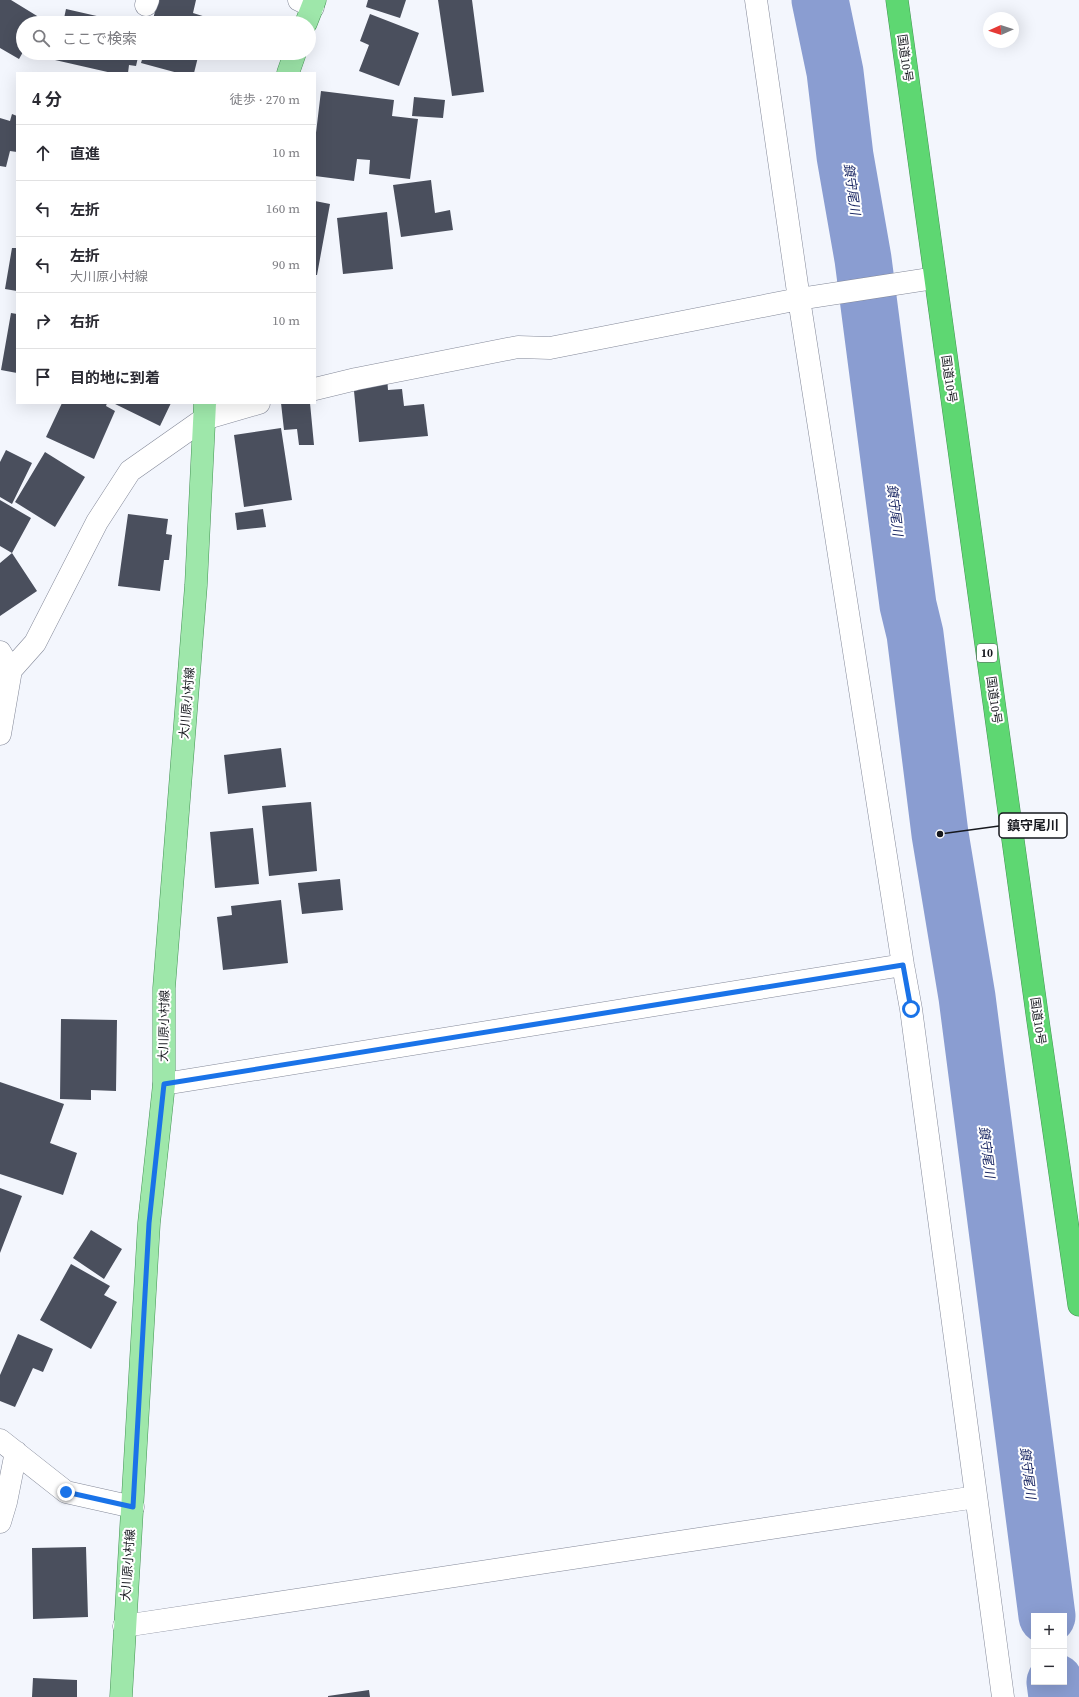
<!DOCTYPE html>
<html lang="ja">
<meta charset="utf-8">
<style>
body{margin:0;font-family:"Source Serif 4","Noto Sans JP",serif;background:#f2f2f3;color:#2b2b33}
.controls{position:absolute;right:12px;bottom:12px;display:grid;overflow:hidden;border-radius:0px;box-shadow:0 4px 16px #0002}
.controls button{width:36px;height:36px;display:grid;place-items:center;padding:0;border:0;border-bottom:1px solid #e1e1e2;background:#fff;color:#2b2b33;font:20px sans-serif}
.compass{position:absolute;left:983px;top:12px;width:36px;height:36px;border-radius:50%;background:#fff;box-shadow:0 4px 16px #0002;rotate:267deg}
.stop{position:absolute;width:12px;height:12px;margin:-9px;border:3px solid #1a73e8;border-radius:50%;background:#fff}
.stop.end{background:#1a73e8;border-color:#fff;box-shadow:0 1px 4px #0008}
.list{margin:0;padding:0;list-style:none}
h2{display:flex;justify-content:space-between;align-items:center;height:52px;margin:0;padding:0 16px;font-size:17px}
h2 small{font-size:13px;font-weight:400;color:#7c7c81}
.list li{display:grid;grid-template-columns:26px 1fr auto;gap:12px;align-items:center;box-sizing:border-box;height:56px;padding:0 16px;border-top:1px solid #e1e1e2}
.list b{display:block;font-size:15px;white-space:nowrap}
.list p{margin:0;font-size:13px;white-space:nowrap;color:#7c7c81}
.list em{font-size:13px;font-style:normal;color:#7c7c81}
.icon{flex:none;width:22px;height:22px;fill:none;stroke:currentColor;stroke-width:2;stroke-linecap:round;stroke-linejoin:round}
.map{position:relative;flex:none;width:1079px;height:1697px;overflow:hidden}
.search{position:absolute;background:#fff;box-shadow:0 4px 16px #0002;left:16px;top:16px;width:300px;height:44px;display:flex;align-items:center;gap:10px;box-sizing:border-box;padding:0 14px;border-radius:22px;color:#7c7c81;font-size:15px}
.panel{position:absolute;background:#fff;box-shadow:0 4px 16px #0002;left:16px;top:72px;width:300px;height:332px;border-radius:0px}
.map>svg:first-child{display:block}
</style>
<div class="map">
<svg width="1079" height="1697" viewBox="0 0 1079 1697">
<rect width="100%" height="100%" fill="#f3f6fd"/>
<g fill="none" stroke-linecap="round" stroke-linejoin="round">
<path stroke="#8a9dd1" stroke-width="57" d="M820 0 835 72 845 156 863 259 908 605 915 634 940 834 967 997 1047 1616
M1055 1682 1057 1697"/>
</g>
<path fill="#4a4f5d" d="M0 0H11L42 19 40 23H23V52L19 59 0 48Z
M158 0H196L193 13 209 18 207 23H152Z
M368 0H406L400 18 366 7Z
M438 0H472L484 92 452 96Z
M66 9 123 22V23H63Z
M370 14 419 33 399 86 359 71 369 45 360 41Z
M56 53H139L136 66 129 65 128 73H112L55 60Z
M144 53H199L194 73H178L141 63Z
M321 91 394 100 392 116 418 119 410 179 369 174 370 160 357 159 354 181 315 176V141Z
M414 97 445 100 443 118 412 116Z
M12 114 17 116V152L10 151 6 167 0 166V118L10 121Z
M431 180 435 213 450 210 453 230 401 237 393 185Z
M315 201 330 204 317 275H315Z
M387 212 393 269 343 274 337 218Z
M12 248H17V291L5 289Z
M11 313 17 314V373L1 370Z
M387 377 388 390 402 389 404 406 424 404 428 436 359 442 353 381Z
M62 403H107L106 406 115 411 94 459 46 437Z
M113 403H171L160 426Z
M281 403H310L314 445H299L297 429 284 430Z
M281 428 292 500 244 507 234 435Z
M6 450 32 463 12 504 0 497V462Z
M45 452 85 477 55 527 15 502Z
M0 500 31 518 12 553 0 546Z
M263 509 266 527 237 530 235 513Z
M128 514 168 519 166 534 172 535 169 560H164L160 591 118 586Z
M12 553 37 591 0 616V563Z
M281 748 286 787 228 794 224 755Z
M311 802 317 871 269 876 262 806Z
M253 828 259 884 215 888 210 832Z
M340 879 343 910 302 914 298 883Z
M281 900 288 963 223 970 217 917 232 915 231 906Z
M61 1019 117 1020 116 1091 91 1090V1100L60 1099Z
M0 1082 64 1104 50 1143 77 1153 63 1195 0 1174Z
M0 1188 22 1196 0 1253Z
M91 1230 122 1249 104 1279 73 1258Z
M71 1264 110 1286 104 1295 117 1302 91 1349 40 1320Z
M18 1334 53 1349 43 1372 33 1368 15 1407 0 1401V1375Z
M86 1547 88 1617 33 1619 32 1548Z
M33 1678 77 1680V1697H32Z
M369 1690 370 1697H328V1696Z"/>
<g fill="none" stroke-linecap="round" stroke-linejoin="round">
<defs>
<path id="minor" d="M299 0 313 7
M756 0 799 299 903 965 911 1009 1003 1697
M146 5 148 0
M315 389 356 379 518 347 550 348 799 299 935 278
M0 652 11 670
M0 734 11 670 35 643 97 522 130 471 204 419 259 403
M164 1084 903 965
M0 1440 66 1492 133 1507
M0 1522 6 1502 16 1452
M124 1626 976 1497"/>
<path id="major" d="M306 23 315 0
M288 73 295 53
M121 1697 149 1223 164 1084V988L196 585 205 403"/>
<path id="highway" d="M897 0 1038 1021 1079 1305"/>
</defs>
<use href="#minor" stroke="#848999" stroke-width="23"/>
<use href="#major" stroke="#459455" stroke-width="23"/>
<use href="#highway" stroke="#459455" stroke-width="23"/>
<use href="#minor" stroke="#fff" stroke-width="22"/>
<use href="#major" stroke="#9ee7aa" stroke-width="22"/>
<use href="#highway" stroke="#5ed772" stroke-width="22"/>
</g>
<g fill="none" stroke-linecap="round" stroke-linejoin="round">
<path stroke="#1a73e8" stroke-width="5" d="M66 1492 133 1507 149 1223 164 1084 903 965 911 1009"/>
</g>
<g text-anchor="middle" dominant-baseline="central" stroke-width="4" stroke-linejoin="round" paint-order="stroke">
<rect fill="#fff" stroke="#5c5d62" stroke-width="1" x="977" y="644" width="20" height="18" rx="3"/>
<g font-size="11" font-weight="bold" fill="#16181e">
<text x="987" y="653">10</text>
</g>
<g font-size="12" fill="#16181e" stroke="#fff">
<text transform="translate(905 58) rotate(82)">国道10号</text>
<text transform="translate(949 379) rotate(82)">国道10号</text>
<text transform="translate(994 700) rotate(82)">国道10号</text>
<text transform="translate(187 703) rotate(-85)">大川原小村線</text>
<text transform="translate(1038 1021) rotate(82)">国道10号</text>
<text transform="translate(164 1026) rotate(-89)">大川原小村線</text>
<text transform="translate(128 1565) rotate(-86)">大川原小村線</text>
</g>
<g font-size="13" font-style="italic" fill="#14215f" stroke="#fff">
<text transform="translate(852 189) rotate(82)">鎮守尾川</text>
<text transform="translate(895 510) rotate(83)">鎮守尾川</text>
<text transform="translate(987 1152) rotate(83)">鎮守尾川</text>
<text transform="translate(1028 1473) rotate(83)">鎮守尾川</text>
</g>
</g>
<path fill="none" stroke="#16181e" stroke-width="1.5" d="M940 834L999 826"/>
<circle fill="#16181e" stroke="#fff" stroke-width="1.5" cx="940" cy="834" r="4"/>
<rect fill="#fff" stroke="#16181e" stroke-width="1.5" x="999" y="813" width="68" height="25" rx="4"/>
<g font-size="13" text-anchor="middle" font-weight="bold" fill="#16181e">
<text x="1033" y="830">鎮守尾川</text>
</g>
</svg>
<div class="controls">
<button>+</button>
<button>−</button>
</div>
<svg class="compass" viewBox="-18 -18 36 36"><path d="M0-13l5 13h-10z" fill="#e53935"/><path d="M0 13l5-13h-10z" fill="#7c7c81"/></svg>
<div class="stop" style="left:911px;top:1009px"></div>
<div class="stop end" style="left:66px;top:1492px"></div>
<div class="search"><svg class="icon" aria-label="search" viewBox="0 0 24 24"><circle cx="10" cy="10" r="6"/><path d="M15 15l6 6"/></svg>ここで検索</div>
<section class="panel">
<h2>4 分<small>徒歩 · 270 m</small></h2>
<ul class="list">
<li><svg class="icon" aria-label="ahead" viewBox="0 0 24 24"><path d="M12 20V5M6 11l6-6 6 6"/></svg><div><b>直進</b></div><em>10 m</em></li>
<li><svg class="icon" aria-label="left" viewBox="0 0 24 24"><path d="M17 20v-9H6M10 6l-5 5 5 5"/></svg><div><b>左折</b></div><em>160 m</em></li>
<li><svg class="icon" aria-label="left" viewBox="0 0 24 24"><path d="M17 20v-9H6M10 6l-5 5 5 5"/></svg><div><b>左折</b><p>大川原小村線</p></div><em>90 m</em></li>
<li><svg class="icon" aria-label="right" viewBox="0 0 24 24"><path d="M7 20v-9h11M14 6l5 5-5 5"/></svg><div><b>右折</b></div><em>10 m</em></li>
<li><svg class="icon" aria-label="arrive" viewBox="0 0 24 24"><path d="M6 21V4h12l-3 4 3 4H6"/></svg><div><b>目的地に到着</b></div></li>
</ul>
</section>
</div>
